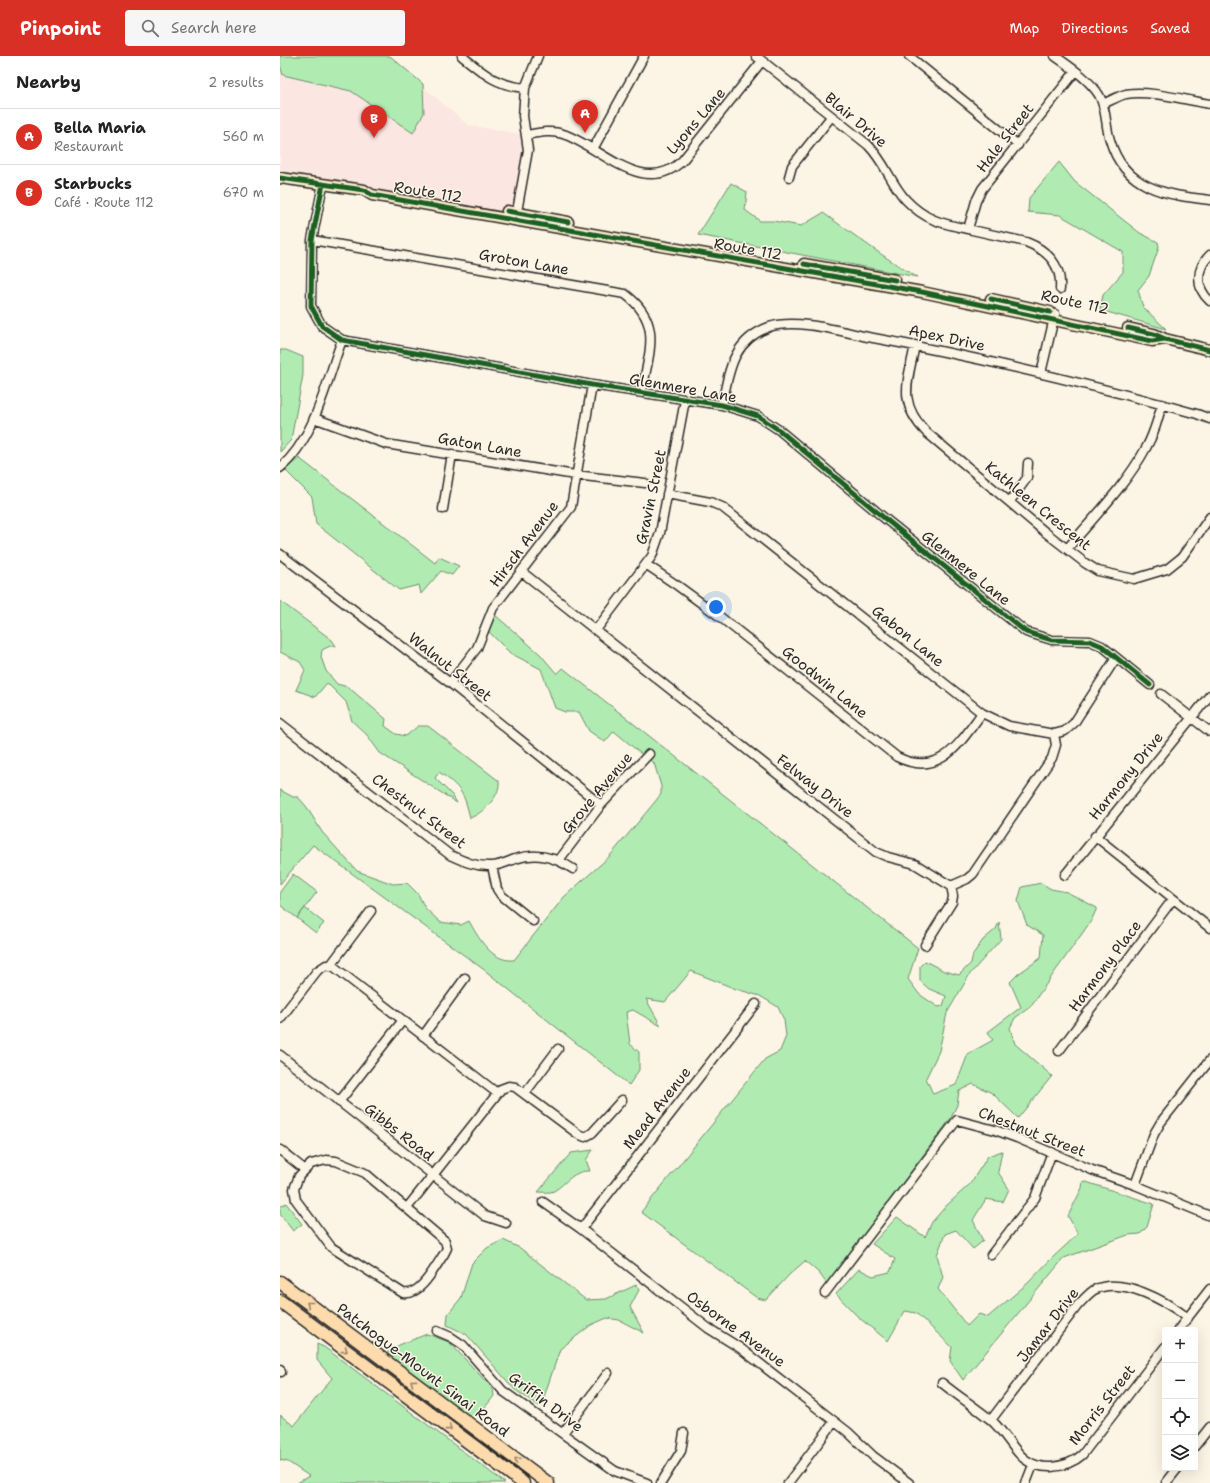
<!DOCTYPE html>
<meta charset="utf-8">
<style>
body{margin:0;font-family:"Shantell Sans",sans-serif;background:#f6f6f6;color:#222}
.controls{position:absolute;right:12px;bottom:12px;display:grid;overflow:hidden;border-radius:4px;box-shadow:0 4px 16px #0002}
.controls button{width:36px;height:36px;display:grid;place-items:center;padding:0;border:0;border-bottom:1px solid #e0e0e0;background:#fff;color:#222;font:20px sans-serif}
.you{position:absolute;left:436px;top:551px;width:14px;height:14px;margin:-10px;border:3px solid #fff;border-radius:50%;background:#1a73e8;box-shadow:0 0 0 6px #1a73e833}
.badge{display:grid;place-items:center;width:26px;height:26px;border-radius:50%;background:#d93025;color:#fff;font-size:13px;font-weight:700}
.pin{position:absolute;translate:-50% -33px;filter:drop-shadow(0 1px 2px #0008)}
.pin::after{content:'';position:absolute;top:21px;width:14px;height:12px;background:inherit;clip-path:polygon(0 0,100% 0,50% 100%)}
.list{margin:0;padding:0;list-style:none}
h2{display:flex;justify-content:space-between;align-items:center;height:52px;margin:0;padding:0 16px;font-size:17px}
h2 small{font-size:13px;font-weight:400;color:#767676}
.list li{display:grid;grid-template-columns:26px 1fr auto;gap:12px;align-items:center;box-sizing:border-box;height:56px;padding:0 16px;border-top:1px solid #e0e0e0}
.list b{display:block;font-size:15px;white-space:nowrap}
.list p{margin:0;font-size:13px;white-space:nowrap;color:#767676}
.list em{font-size:13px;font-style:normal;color:#767676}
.icon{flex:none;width:22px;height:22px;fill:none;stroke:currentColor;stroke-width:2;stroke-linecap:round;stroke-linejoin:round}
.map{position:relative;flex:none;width:930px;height:1427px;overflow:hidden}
header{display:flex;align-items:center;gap:24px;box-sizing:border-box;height:56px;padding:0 20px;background:#d93025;color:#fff}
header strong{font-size:19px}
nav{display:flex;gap:22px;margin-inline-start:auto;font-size:14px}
.search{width:280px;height:36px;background:#f6f6f6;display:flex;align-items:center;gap:10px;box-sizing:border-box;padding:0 14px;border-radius:4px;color:#767676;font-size:15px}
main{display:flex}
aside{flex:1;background:#fff}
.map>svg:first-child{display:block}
</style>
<header>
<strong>Pinpoint</strong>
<div class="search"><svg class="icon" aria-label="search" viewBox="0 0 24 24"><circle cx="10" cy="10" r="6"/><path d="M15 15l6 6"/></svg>Search here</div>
<nav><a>Map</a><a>Directions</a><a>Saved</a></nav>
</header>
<main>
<aside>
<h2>Nearby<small>2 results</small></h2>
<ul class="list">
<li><span class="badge">A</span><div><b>Bella Maria</b><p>Restaurant</p></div><em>560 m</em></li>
<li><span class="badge">B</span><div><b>Starbucks</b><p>Café · Route 112</p></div><em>670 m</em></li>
</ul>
</aside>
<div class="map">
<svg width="930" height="1427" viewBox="0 0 930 1427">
<rect width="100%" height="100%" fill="#fcf5e5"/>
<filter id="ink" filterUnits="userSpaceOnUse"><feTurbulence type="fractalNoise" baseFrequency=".025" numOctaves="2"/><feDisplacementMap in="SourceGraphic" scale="8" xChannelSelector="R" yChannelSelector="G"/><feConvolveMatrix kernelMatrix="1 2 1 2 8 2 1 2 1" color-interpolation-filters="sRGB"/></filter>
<g filter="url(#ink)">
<path fill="#fce6e1" d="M0 0H107L188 69 246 79 237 157 0 118Z"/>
<path fill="#b0ecb1" stroke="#6e8c6e" d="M0 0H110L143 28 144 57 133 77 71 35 3 19 0 9Z
M779 106 795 126 860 177 878 186 879 191 869 220 858 234 863 251 886 273 820 254 823 239 843 216V196L780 159 748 156 749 142Z
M451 127 467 136 465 154 480 165H493L521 170 543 157C575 179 604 202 637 221L418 179Z
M0 294H6L23 301V319L11 384 0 396Z
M19 402 155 507 159 501 179 510 172 519 161 515 141 538 139 529 119 534 36 468 32 441 5 414Z
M0 545 52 584 56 590H50L42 594 41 601 46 615 57 628 68 631 106 663 105 670 116 678 126 680 138 670H148L219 725C221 740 203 757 190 762 184 736 180 731 159 716L155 722 172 739 177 747 100 697 87 679 72 665 66 646 47 627 35 641 16 634 25 614 20 606 0 596Z
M215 559 260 598 277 618 283 612 638 892 628 923 639 938 658 951 663 950 666 940 649 933 640 925V910L645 905 664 915 679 919 691 907 693 898 703 884 716 873 719 866 721 883 690 918 667 957 659 995 646 1022 653 1038 676 1029 688 998 713 984 708 976 741 951 730 926 738 918 761 902 763 879 747 869 738 845 742 831 761 827 771 833 787 836 817 852 811 865 750 951 735 962 730 972 735 988 772 1020 738 1062 712 1037 693 1028 679 1035 677 1049 671 1062 547 1228 539 1217 525 1205 510 1218 486 1244 477 1242 361 1156 485 1003 500 995 506 980 504 964 498 951 480 940 456 933 411 915 385 946 366 943 381 970 353 954 346 956 350 988 359 996V1014L349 1029 203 913 33 789 0 828V734L13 741H18L26 750 42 776 77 815 113 828 127 827 138 838 145 852 160 866 181 869 189 865C198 881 211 906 234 904L284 841 329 801 374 747 381 738V730L374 707 360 697 334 675 325 686 309 675 299 656H285L275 652 261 613 230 597 208 575Z
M13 818 37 836 17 862 0 849V836Z
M25 852 44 867 36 877 17 862Z
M313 1094 306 1104 310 1115C293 1114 287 1127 274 1135 270 1137 263 1136 258 1136L291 1097Z
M722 1095 718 1116 729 1133 723 1146 706 1143 693 1164 703 1185 693 1193 676 1174 665 1178 657 1199 663 1221 658 1233 687 1270 699 1258 708 1261 748 1227 770 1204 798 1178 788 1160 802 1132 803 1125 874 1148 867 1171 860 1178 848 1179 784 1202 683 1324 670 1305 672 1291 636 1257 625 1255 608 1285 578 1261 556 1238 579 1213 593 1220 610 1216 615 1203 592 1188 617 1161 645 1181 652 1166 666 1150 690 1128 708 1100Z
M6 1147 22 1168 13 1175 0 1158V1151Z
M223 1184 240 1192 306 1244 326 1243 356 1229 359 1234 350 1251 364 1277 339 1264 327 1262 311 1269 280 1293 263 1344 259 1350 234 1333 186 1278 167 1269 168 1258 181 1242 192 1207 207 1192Z
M147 1278 169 1286 213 1333 214 1340 203 1354 188 1359 106 1298 119 1289Z
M37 1288 44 1291 225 1427H17L29 1420 8 1406 0 1404V1359L14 1370 52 1322 37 1304Z"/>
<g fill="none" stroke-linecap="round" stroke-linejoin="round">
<defs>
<path id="minor" d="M182 0C204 18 216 29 245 32
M476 0 588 89C605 106 611 128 626 144 647 166 665 168 692 174 710 178 728 182 746 186 767 194 782 209 780 233
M629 0 738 89
M775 0C790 11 809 23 819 39 827 53 825 69 830 84 844 133 886 139 930 144
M823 48C830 45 838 40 846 38 870 34 905 44 930 48
M246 79C258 77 271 74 283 78 320 90 363 142 402 105L482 5
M313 93 364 0
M509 121 512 110 551 61
M43 128 32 184 31 250 42 270 62 284 312 329 442 349 478 360 499 374 603 461 746 576 772 584 810 585 822 590 870 629
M236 161 248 94 243 60 245 32 258 0
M688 173 696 145 702 133 795 16
M32 184 345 238C383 266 369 295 362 335
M930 199C916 212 915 232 930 245
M635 289C628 326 617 346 646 376L765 476 805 507 818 515 854 523 887 513 902 501 930 461
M761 317 775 258
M442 349C449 315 452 285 489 271 516 262 560 275 588 281 699 301 808 328 917 358L930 363
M34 362 106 388 295 419 365 427
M0 412C35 383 46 326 62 284
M387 438 430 446 442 451 702 657 729 670 774 678 785 675 794 667 836 602
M730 445 747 422 748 407
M163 453 172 398
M787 493C814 461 846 429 866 392 874 378 878 363 882 348
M0 498 170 627 321 749
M367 509 398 530 439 560 617 701C660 722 679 688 702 657
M242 516 596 796 608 801 635 808 671 830 687 823 693 818 772 702 776 689 774 678
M316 574 372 500 380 477 405 344
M170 627 197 592 213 552 291 451 312 329
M881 638 930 676
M0 667 170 799C183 805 196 811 211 810 219 810 227 806 235 803 256 796 274 800 293 813
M815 780 930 872
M279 804 321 749 369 698
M212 810 217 833 221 839 253 865
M785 819 930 639
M645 889 672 846 673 840 671 830
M50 910 91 855
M0 963 37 915 46 909 53 910 217 1037
M143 980 185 922
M779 995 893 843
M0 999 205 1160 226 1167
M245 1037 278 993
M59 1046 123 964
M0 1094 24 1113
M46 1104 56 1105 85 1117 165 1185 167 1192 164 1198C155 1211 140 1241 123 1237L51 1191 16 1144 14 1133 19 1120 31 1108Z
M855 1129 874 1078 881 1066 930 1004
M263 1146 301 1173 428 1272 460 1292 568 1376 593 1400 629 1427
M127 1152 221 1033 229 1030 235 1031 298 1078 305 1081 312 1077 342 1044
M301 1173 476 948
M711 1199 755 1142 772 1096
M545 1237 677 1064 715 1074 737 1082 812 1114 855 1129 930 1160
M898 1274 930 1233
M157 1275 171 1281 183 1289 223 1335 335 1415 367 1427
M0 1313 1 1316
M662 1327C678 1340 695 1351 711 1364 733 1383 737 1412 771 1411 783 1410 794 1406 802 1399L885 1291
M711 1364 798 1249C803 1244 808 1238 814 1234 842 1220 886 1245 908 1262
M283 1377 328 1317
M915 1390 930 1371
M381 1427 401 1395 404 1377
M508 1427 554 1366
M746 1427 753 1409
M886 1427 898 1412"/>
<path id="major" d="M0 122 84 134 92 139 642 236 872 285 885 283
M227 155 288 166
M524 208 615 224
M711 243 770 256
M848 272 874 278 885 283 930 294"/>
<path id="highway" d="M0 1226 268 1427
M0 1245 243 1427"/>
</defs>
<use href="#minor" stroke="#2b2b2b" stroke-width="11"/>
<use href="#major" stroke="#2b2b2b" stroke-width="13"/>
<use href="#highway" stroke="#2b2b2b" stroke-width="15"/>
<use href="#minor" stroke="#fcf5e5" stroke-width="8"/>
<use href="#major" stroke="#fedbac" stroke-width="10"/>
<use href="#highway" stroke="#fedbac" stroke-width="12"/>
<defs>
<path id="cycleway" d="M0 122 84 134 92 139 642 236 872 285 885 283
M43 128 32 184 31 250 42 270 62 284 312 329 442 349 478 360 499 374 603 461 746 576 772 584 810 585 822 590 870 629
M227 155 288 166
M524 208 615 224
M711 243 770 256
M848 272 874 278 885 283 930 294"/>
</defs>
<use href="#cycleway" stroke="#fcf5e5" stroke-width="8"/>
<use href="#cycleway" stroke="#1b5e20" stroke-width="5"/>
</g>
<defs><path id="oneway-chevron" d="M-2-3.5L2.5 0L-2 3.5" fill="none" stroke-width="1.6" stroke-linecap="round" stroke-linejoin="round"/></defs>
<g stroke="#94836c">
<use href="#oneway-chevron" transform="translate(29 1248) rotate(-142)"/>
<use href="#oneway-chevron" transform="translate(65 1294) rotate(37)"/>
<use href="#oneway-chevron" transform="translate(133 1326) rotate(-144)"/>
<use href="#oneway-chevron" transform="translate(169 1372) rotate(37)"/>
<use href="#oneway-chevron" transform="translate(237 1404) rotate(-143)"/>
</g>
</g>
<g text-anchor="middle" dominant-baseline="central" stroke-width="3" stroke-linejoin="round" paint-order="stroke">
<g font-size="15" fill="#2b2b2b" stroke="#fcf5e5">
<text transform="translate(576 64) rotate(40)">Blair Drive</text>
<text transform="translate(416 65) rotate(-50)">Lyons Lane</text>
<text transform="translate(725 82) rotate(-52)">Hale Street</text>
<text transform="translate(148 136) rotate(9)">Route 112</text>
<text transform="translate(468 193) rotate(10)">Route 112</text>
<text transform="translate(244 206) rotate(10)">Groton Lane</text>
<text transform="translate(795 246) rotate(12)">Route 112</text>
<text transform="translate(667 282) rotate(12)">Apex Drive</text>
<text transform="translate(403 332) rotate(10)">Glenmere Lane</text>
<text transform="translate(200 389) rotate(10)">Gaton Lane</text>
<text transform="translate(371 441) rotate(-78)">Gravin Street</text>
<text transform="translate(758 450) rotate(39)">Kathleen Crescent</text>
<text transform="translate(244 488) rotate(-53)">Hirsch Avenue</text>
<text transform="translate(686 512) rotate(39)">Glenmere Lane</text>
<text transform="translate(628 580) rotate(39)">Gabon Lane</text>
<text transform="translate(170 611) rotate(38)">Walnut Street</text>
<text transform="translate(545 626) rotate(39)">Goodwin Lane</text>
<text transform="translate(846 720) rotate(-51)">Harmony Drive</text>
<text transform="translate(535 730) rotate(38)">Felway Drive</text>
<text transform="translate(317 737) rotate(-50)">Grove Avenue</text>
<text transform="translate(139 755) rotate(37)">Chestnut Street</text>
<text transform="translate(825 910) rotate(-53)">Harmony Place</text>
<text transform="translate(377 1052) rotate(-52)">Mead Avenue</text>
<text transform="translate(119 1076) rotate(38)">Gibbs Road</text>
<text transform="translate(752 1076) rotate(21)">Chestnut Street</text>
<text transform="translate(768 1269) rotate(-52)">Jamar Drive</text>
<text transform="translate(456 1273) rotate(36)">Osborne Avenue</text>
<text transform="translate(143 1314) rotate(37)">Patchogue-Mount Sinai Road</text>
<text transform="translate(266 1346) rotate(37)">Griffin Drive</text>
<text transform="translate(822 1349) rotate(-52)">Morris Street</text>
</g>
</g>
</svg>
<div class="controls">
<button>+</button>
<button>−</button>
<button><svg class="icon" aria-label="locate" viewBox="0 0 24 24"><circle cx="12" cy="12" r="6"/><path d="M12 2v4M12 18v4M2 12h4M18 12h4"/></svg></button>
<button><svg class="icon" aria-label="layers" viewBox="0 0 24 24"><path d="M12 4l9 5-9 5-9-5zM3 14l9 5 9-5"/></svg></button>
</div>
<div class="you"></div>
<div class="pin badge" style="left:305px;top:77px">A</div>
<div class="pin badge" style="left:94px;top:82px">B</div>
</div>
</main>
